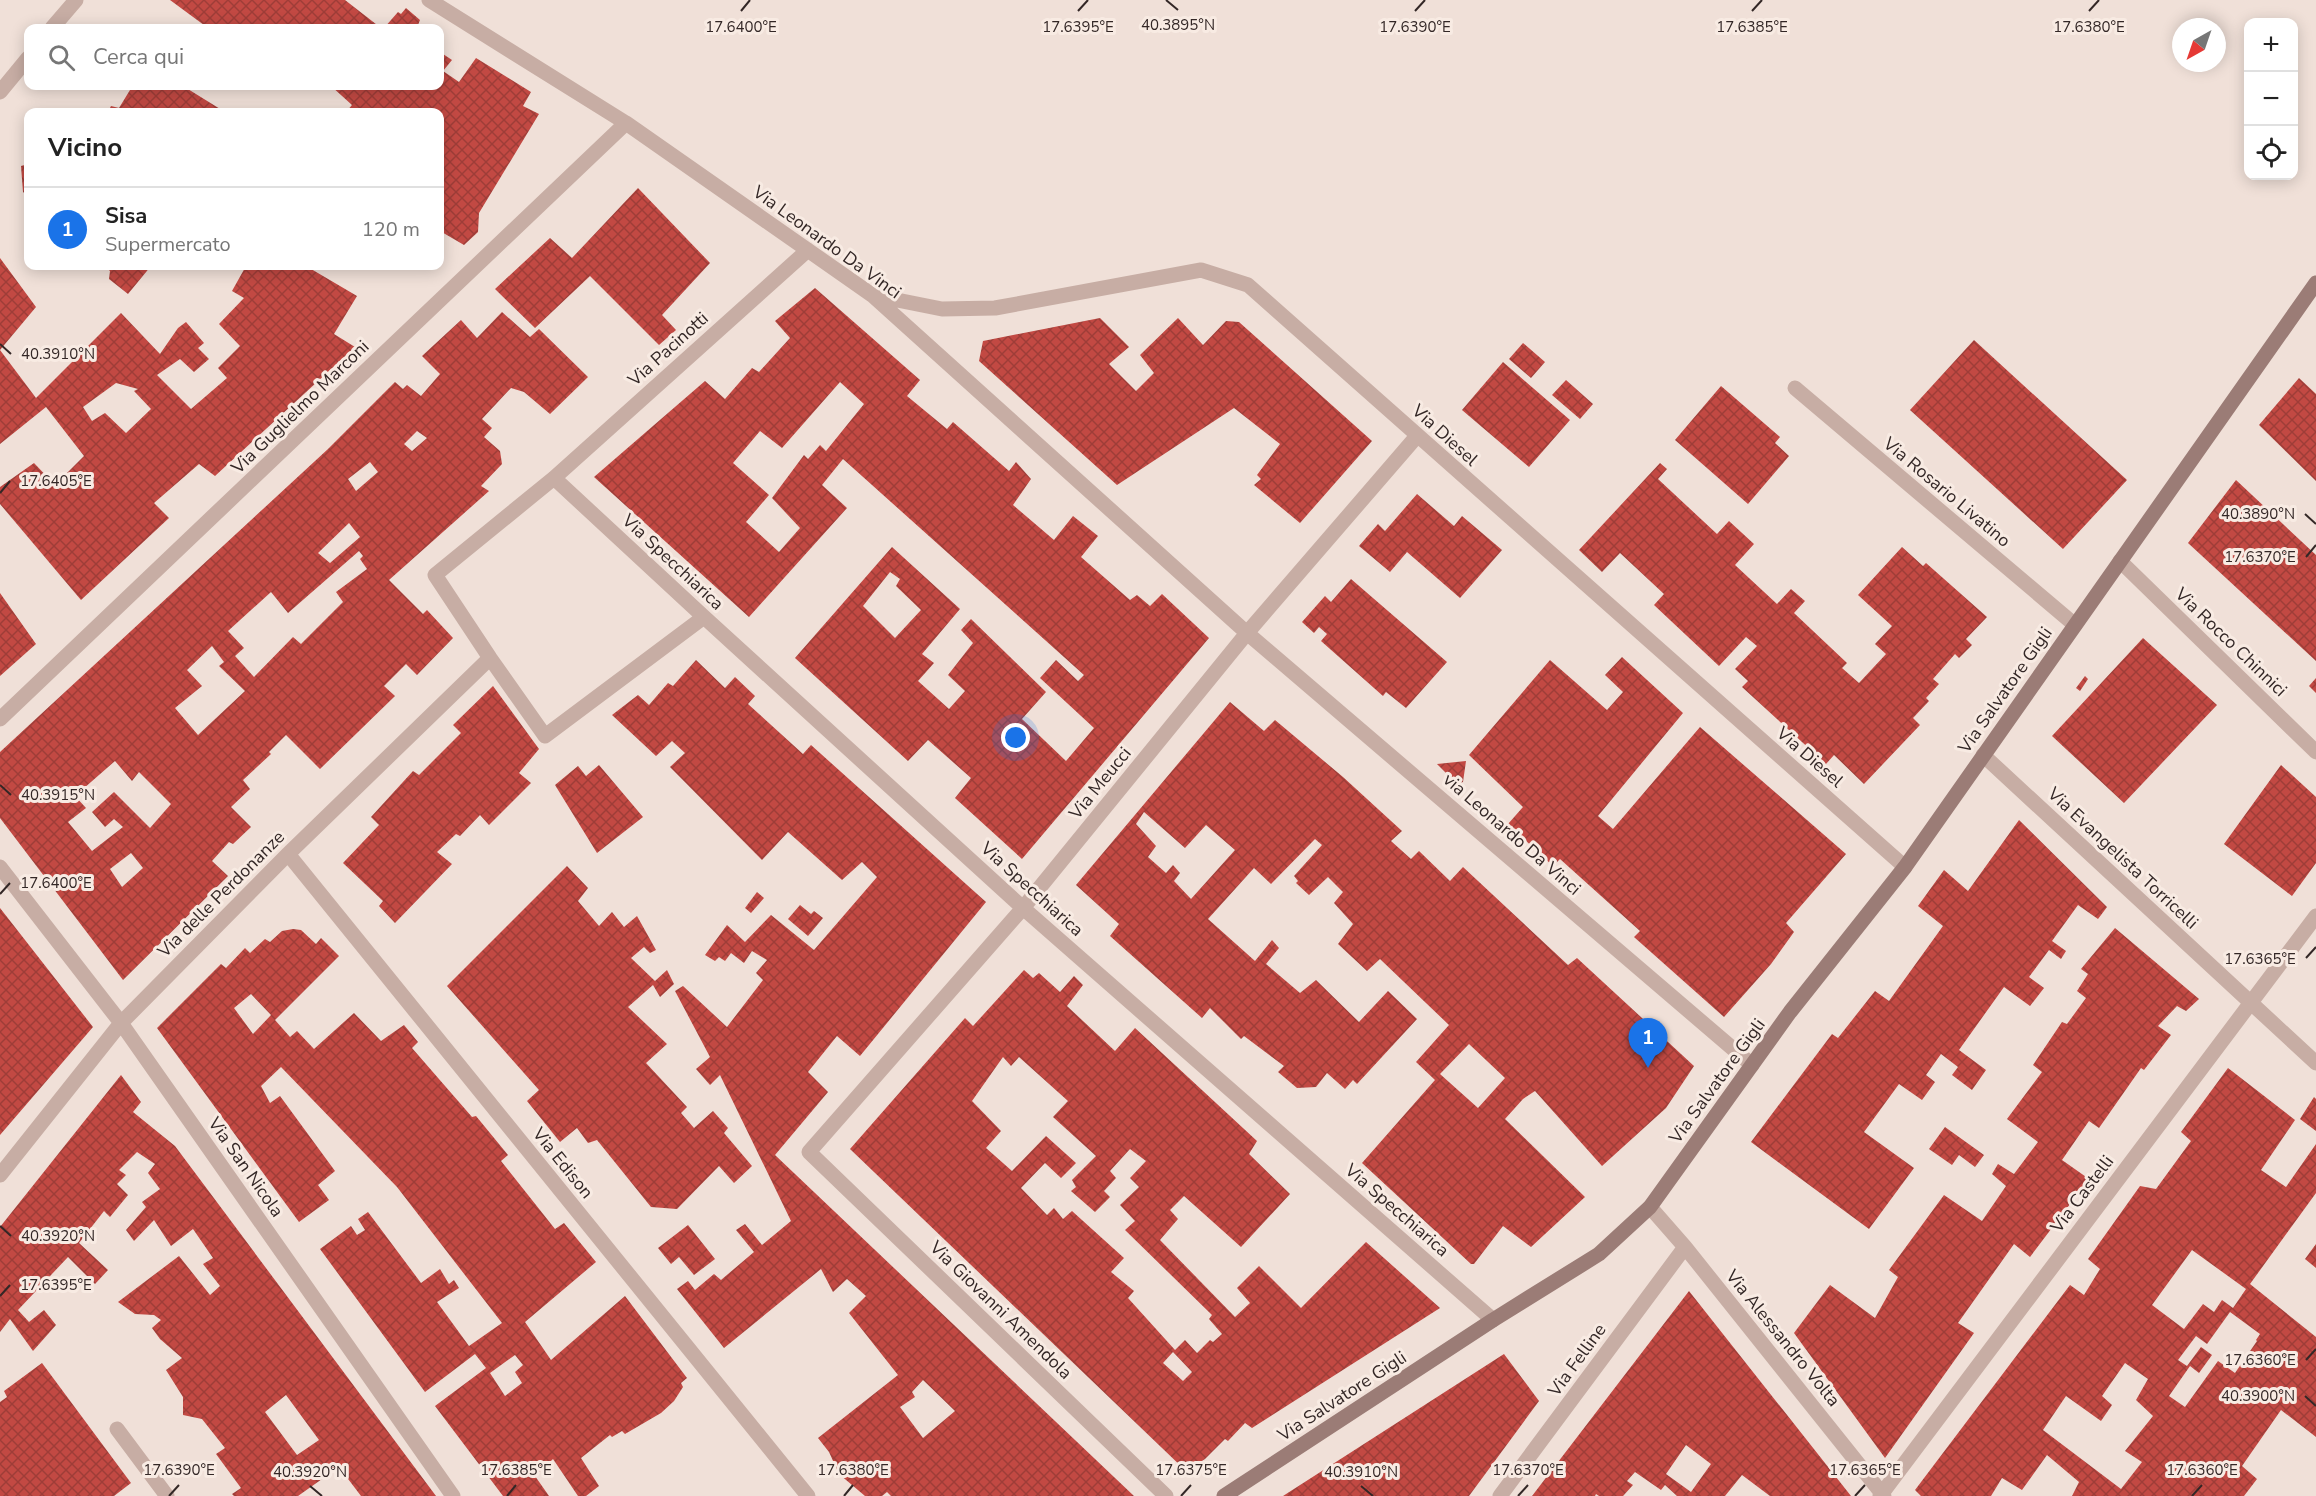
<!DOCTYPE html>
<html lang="it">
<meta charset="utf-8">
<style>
body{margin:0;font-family:"Nunito Sans",sans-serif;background:#f2f2f2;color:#222}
.controls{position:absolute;right:18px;top:18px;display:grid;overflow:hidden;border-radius:12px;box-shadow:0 3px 15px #0003}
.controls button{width:54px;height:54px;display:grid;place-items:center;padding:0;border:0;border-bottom:2px solid #e0e0e0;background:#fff;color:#222;font:30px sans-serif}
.compass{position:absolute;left:2172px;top:18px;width:54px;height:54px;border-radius:50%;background:#fff;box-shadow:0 3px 15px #0003;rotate:220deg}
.you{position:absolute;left:1016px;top:738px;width:21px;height:21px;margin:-15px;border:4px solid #fff;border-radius:50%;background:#1a73e8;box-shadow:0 0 0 9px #1a73e833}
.badge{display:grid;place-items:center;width:39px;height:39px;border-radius:50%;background:#1a73e8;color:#fff;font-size:20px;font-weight:700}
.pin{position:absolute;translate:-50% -50px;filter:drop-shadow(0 2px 3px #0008)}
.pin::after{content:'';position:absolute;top:32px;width:21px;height:18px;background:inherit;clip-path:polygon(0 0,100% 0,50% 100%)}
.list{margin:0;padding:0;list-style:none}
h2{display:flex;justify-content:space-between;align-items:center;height:78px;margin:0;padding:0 24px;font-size:26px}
h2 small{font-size:20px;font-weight:400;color:#767676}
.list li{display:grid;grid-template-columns:39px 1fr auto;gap:18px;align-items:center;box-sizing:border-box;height:84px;padding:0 24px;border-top:2px solid #e0e0e0}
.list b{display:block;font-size:22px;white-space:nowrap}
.list p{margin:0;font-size:20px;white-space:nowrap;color:#767676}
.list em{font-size:20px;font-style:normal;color:#767676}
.icon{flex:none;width:33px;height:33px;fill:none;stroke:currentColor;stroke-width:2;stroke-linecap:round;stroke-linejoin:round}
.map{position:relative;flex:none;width:2316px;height:1496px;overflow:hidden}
.search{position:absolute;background:#fff;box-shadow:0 3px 15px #0003;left:24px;top:24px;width:420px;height:66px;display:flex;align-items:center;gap:15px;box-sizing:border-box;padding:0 21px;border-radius:12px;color:#767676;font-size:22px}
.panel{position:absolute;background:#fff;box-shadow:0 3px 15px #0003;left:24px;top:108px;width:420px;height:162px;border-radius:12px}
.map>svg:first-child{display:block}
</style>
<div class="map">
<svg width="2316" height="1496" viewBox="0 0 2316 1496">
<defs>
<pattern id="building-cross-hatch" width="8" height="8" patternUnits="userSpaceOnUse" patternTransform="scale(1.5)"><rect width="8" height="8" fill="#c24943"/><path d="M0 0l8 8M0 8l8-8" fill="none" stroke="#9e3d38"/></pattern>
</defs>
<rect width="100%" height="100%" fill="#f0e0d8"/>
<path fill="url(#building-cross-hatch)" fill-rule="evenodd" d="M170 0H345L381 28H208Z
M406 8 420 20 418 25 423 28H384L398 12 401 14Z
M440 52 452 60 443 71 459 82 476 58 531 92 523 106 539 114 479 213 478 232 464 245 440 231V112H346L352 105 331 86H440Z
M127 86H183L225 112H108L111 106 119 108 130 90 126 87Z
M28 164V196L23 192 21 166Z
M638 188 710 263 662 315 676 330 659 345 590 276 535 328 495 289 550 238 572 258Z
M0 258 36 307 0 350 36 398 121 313 160 354 178 328 186 322 204 343 198 348 209 359 194 372 180 359 157 375 191 409 227 378 218 368 240 346 219 324 244 298 232 291 246 266H306L357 296 334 334 355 347 215 476 199 464 154 503 169 518 81 600 0 504V487L34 463 55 485 84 456 46 407 0 444ZM116 383 138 389 134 391 151 409 126 433 105 413 92 421 83 407Z
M105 266H151L128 294 109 279 110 271Z
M815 288 920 380 907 396 947 429 953 422 1009 471 1016 462 1031 479 1013 505 1054 540 1073 516 1098 536 1081 557 1130 600 1137 595 1150 606 1162 594 1209 638 1022 859 955 798 971 778 928 740 908 761 795 658 892 547 960 609 922 654 934 663 918 681 949 709 965 691 948 675 973 643 961 630 971 619 1046 692 1022 719 1066 761 1094 728 1040 678 1056 660 1078 681 1084 675 843 459 822 485 847 508 749 617 594 477 705 381 725 399 752 368 759 372 790 338 775 321ZM840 382 864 404 826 451 820 445 808 459 804 455 772 498 800 528 779 552 746 522 769 495 733 463 760 431 782 448ZM890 572 900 579 896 586 921 610 895 638 863 606Z
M502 312 530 337 539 329 588 377 550 414 524 392 511 388 482 419 492 428 484 437 500 451 502 464 481 486 489 491 389 580 423 614 427 610 453 638 417 675 406 664 384 686 395 696 320 769 286 735 269 752 271 754 243 780 250 789 231 807 251 827 233 844 229 842 212 861 228 876 123 980 0 818V752L328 449 395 382 403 389 407 385 421 396 440 374 422 356 461 320 477 338ZM417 431 427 438 412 451 404 444ZM370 462 378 472 356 491 348 479ZM349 523 360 537 330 563 318 553ZM359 551 363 556 360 559 367 569 336 592 343 602 301 644 293 637 254 677 235 656 244 648 228 631 271 592 288 613ZM212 646 224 662 219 666 245 691 198 735 175 708 202 686 187 670ZM115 761 132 781 139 772 171 804 150 828 114 792 92 812 105 827 114 819 123 827 92 851 68 822 86 808 75 796ZM131 853 143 868 122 887 110 869Z
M1100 318 1129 347 1109 364 1136 391 1154 373 1140 355 1178 318 1203 345 1226 321 1239 322 1372 441 1300 523 1254 485 1261 479 1257 475 1280 444 1234 408 1117 485 979 361 983 341Z
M1974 340 2127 480 2063 549 1910 410Z
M1523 343 1545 362 1531 378 1509 359Z
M1503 362 1570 420 1529 467 1462 410Z
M2299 378 2316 394V481L2259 425Z
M1566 380 1593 404 1580 419 1552 395Z
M1721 386 1780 437 1775 443 1789 456 1748 504 1675 440Z
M1660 463 1667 469 1658 479 1717 534 1729 521 1754 544 1735 565 1777 604 1791 589 1805 601 1794 613 1847 663 1842 668 1859 683 1886 654 1875 644 1892 626 1858 595 1902 547 1923 566 1926 563 1987 617 1966 639 1972 645 1959 658 1955 654 1933 679 1939 684 1926 698 1929 701 1913 718 1920 725 1864 784 1834 755 1826 764 1742 687 1748 681 1735 669 1757 646 1746 637 1719 666 1654 605 1664 594 1620 553 1602 572 1579 550Z
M2236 480 2316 555V661L2188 543Z
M1417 494 1454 526 1462 516 1502 550 1460 598 1407 552 1390 572 1359 546 1378 524 1385 531Z
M1351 579 1447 662 1406 708 1386 692 1383 696 1321 641 1327 634 1319 627 1314 633 1302 622 1325 596 1331 602Z
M0 593 36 644 0 676Z
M2143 638 2217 705 2124 803 2052 736Z
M1622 657 1683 713 1598 816 1613 829 1700 727 1846 854 1786 923 1794 932 1771 964 1724 1017 1634 937 1640 931 1560 859 1553 866 1508 824 1523 807 1469 755 1550 660 1607 710 1623 692 1605 675Z
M696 660 725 688 735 677 755 696 748 704 803 754 811 745 986 902 860 1056 837 1036 808 1072 828 1092 775 1155 1134 1496H891L887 1492 882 1496H865L839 1474 829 1452 818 1438 898 1375 849 1313 866 1296 847 1279 833 1292 821 1269 724 1348 677 1289 688 1281 695 1290 714 1274 721 1280 754 1252 736 1230 745 1224 762 1245 791 1221 720 1075 710 1085 696 1069 710 1057 675 991 683 986 727 1027 763 980 756 973 767 960 752 951 744 963 731 953 725 961 719 957 715 961 705 955 727 925 745 942 771 915 814 950 877 877 862 862 842 880 788 832 762 860 670 767 685 753 672 741 656 756 612 715 638 695 649 705 668 683 673 686ZM923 1380 955 1411 923 1438 900 1407 915 1397 912 1392Z
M2085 676 2088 679 2080 691 2076 688Z
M2316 678V693L2309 686Z
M493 686 539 749 519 773 531 783 489 825 480 815 460 836 456 834 437 852 452 864 395 923 379 906 383 901 343 863 379 825 371 817 413 771 419 775 461 733 453 725Z
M1230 702 1264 731 1275 720 1343 777 1402 831 1391 841 1411 859 1419 851 1450 881 1463 867 1568 965 1577 958 1694 1066 1666 1108 1602 1166 1535 1091 1523 1099 1505 1119 1585 1197 1531 1247 1503 1226 1474 1264H1471L1362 1163 1435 1080 1416 1062 1449 1025 1380 959 1367 971 1338 944 1353 924 1334 903 1343 892 1328 877 1309 895 1296 883 1298 881 1294 876 1322 845 1315 839 1271 884 1254 868 1208 919 1255 961 1272 940 1279 948 1266 964 1300 993 1316 980 1359 1022 1388 991 1417 1019 1357 1084 1353 1080 1345 1089 1327 1073 1316 1087 1297 1088 1278 1072 1284 1066 1244 1036 1241 1039 1210 1008 1202 1018 1110 936 1119 924 1076 885ZM1144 812 1185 848 1206 825 1235 850 1191 899 1174 881 1180 873 1173 865 1166 873 1148 857 1156 846 1136 824ZM1469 1044 1505 1078 1478 1108 1440 1074Z
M1466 761 1463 782 1457 784 1437 764Z
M599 765 643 817 597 853 555 785 578 766 586 776Z
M2281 765 2316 797V863L2292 896 2224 844Z
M2019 820 2107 907 2098 919 2078 905 2052 941 2066 951 2061 959 2049 950 2029 977 2044 988 2030 1006 2004 987 1959 1050 1986 1070 1972 1090 1952 1075 1958 1067 1941 1054 1926 1075 1935 1082 1922 1100 1899 1084 1864 1132 1914 1168 1869 1229 1751 1142 1832 1034 1838 1038 1875 991 1889 1001 1943 926 1918 906 1944 870 1968 891Z
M567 866 588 888 578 901 599 926 612 912 624 927 637 916 656 950 650 953 644 947 631 958 655 981 667 970 674 984 660 997 653 985 628 1007 667 1044 646 1063 687 1107 681 1113 694 1128 713 1111 728 1128 724 1133 752 1166 734 1183 719 1166 677 1209 651 1207 597 1140 588 1143 577 1128 560 1142 527 1101 539 1090 447 986Z
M757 892 764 898 751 913 745 908Z
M800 905 811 914 814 911 823 918 808 936 788 919Z
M0 908 93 1027 0 1135Z
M2115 928 2199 999 2186 1011 2177 1006 2158 1026 2171 1035 2144 1070 2141 1068 2099 1128 2089 1121 2062 1160 2089 1179 2030 1257 2014 1244 1958 1323 1974 1333 1885 1458 1794 1333 1830 1285 1875 1318 1898 1277 1889 1270 1944 1195 1982 1221 2006 1186 1992 1174 1998 1164 2014 1174 2038 1142 2007 1119 2042 1072 2033 1065 2062 1022 2067 1024 2086 998 2077 991 2088 974 2081 969Z
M293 929 301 930 316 944 321 938 339 956 275 1020 290 1037 297 1031 314 1049 354 1013 381 1041 404 1025 418 1042 412 1048 472 1117 476 1116 508 1155 501 1161 555 1229 564 1223 596 1262 525 1322 551 1360 625 1296 687 1378 681 1383 683 1387 674 1401 661 1413 625 1434 622 1431 612 1437 610 1435 581 1458 599 1486 586 1496H578L553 1459 535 1476 549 1496H503L435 1406 486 1368 475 1354 425 1392 320 1249 351 1226 357 1235 365 1230 358 1219 368 1212 421 1283 440 1269 449 1284 454 1280 459 1288 437 1302 469 1346 502 1323 397 1187 281 1067 261 1086 270 1103 280 1096 335 1171 318 1185 329 1200 299 1222 157 1028 221 964 226 968 245 948 250 953 265 939 270 942 282 931ZM251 994 271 1015 253 1034 234 1008ZM515 1355 523 1365 515 1372 522 1383 505 1396 490 1373Z
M1024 970 1033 978 1039 973 1060 992 1074 976 1083 985 1067 1006 1115 1051 1135 1028 1257 1141 1249 1154 1290 1194 1241 1247 1184 1196 1170 1210 1178 1219 1160 1240 1235 1317 1250 1303 1237 1288 1259 1266 1301 1308 1366 1242 1440 1308 1252 1428 1245 1423 1228 1441 1225 1439 1205 1459 1186 1471 850 1149 965 1018 973 1026ZM1003 1057 1011 1066 1019 1057 1068 1101 1053 1117 1096 1156 1072 1180 1076 1187 1071 1191 1095 1212 1110 1197 1104 1191 1116 1178 1110 1171 1130 1149 1146 1161 1130 1178 1139 1187 1120 1205 1135 1221 1125 1230 1212 1315 1209 1319 1222 1334 1213 1342 1210 1340 1197 1353 1185 1340 1175 1350 1128 1298 1134 1291 1111 1272 1124 1258 1072 1211 1063 1219 1054 1208 1047 1215 1021 1188 1045 1163 1061 1178 1076 1163 1046 1136 1012 1171 986 1148 1001 1131 972 1101ZM1173 1352 1192 1372 1183 1381 1163 1363Z
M2228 1068 2295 1120 2261 1170 2286 1187 2316 1144V1193L2250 1284 2316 1337V1437L2281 1410 2242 1466 2257 1479 2244 1496H2072L2079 1482 2047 1455 2022 1490 2002 1478 1991 1496H1921L1915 1490 2070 1285 2084 1295 2100 1269 2088 1259 2140 1186 2156 1189 2191 1141 2181 1132ZM2192 1250 2246 1289 2233 1308 2222 1300 2214 1312 2203 1304 2184 1329 2152 1305ZM2230 1312 2260 1334 2256 1340 2257 1341 2235 1373 2218 1361 2185 1407 2169 1396 2190 1366 2199 1373 2212 1355 2201 1347 2187 1366 2178 1360 2196 1336 2207 1344ZM2125 1363 2148 1379 2136 1400 2153 1416 2125 1451 2142 1462 2121 1489 2043 1430 2066 1396 2101 1421 2112 1405 2102 1396Z
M121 1075 141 1102 133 1112 175 1146 436 1496H361L339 1467 298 1496H234L232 1494 241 1488 216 1454 225 1448 202 1419 183 1415V1397L166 1370 182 1358 160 1339 152 1328 161 1320 154 1315 135 1314 118 1302 179 1256 210 1295 220 1286 203 1264 213 1258 193 1229 171 1246 154 1220 134 1241 126 1230 146 1207 142 1202 160 1189 148 1173 155 1164 137 1152 119 1170 126 1175 117 1184 128 1195 110 1217 104 1211 79 1243 108 1270 95 1284 68 1257 18 1310 29 1322 44 1310 56 1325 33 1351 10 1319 0 1332V1227ZM286 1395 319 1440 297 1455 265 1412Z
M2314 1097 2316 1099V1131L2300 1119Z
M1945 1127 1984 1155 1975 1167 1959 1155 1952 1165 1929 1149Z
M688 1225 715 1259 694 1275 679 1257 671 1264 658 1248Z
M2316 1244V1268L2305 1259Z
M1689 1291 1851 1496H1770L1742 1475 1725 1496H1677L1665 1485 1661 1490 1635 1472 1627 1481 1633 1485 1623 1496H1599L1596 1494 1595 1496H1532ZM1686 1445 1711 1464 1691 1492 1666 1474Z
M1504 1354 1539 1401 1469 1496H1283Z
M42 1363 131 1483 114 1496H0V1402L7 1397 4 1391Z"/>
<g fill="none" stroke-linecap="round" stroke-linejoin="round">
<path stroke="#c7ada4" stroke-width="15" d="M429 0 626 123 872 295 1247 633 1752 1065
M52 28 76 0
M0 92 28 58
M872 295 942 309 995 308 1201 270 1248 285 1905 867
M1795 388 2075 625
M554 478 704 617 1023 908 1493 1320
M2120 561 2316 752
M704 617 545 736 490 658 435 575 554 478 808 250
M0 719 626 123
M1983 755 2316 1063
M288 854 808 1496
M0 867 121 1023 453 1496
M0 1175 121 1023 288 854 490 658
M1650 1207 1685 1247 1884 1496
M117 1429 167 1496
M1166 1496 809 1152 1023 908 1247 633 1417 436
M1500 1496 1685 1247
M1880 1496 2316 916"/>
<path stroke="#9b7c76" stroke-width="15" d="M1224 1496 1493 1320 1599 1254 1650 1207 1790 1012 1905 867 2316 283"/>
</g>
<path fill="none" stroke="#332726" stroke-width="2" d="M1166 0 1178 10M741 11 750 0M1078 11 1088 0M1415 11 1425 0M1752 11 1762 0M2089 11 2099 0M0 344 11 354M0 493 10 481M2305 514 2316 524M2306 557 2316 545M0 785 11 795M0 894 10 883M2306 958 2316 947M0 1226 11 1236M0 1296 10 1285M2306 1360 2316 1349M2305 1396 2316 1406M310 1486 322 1496M1361 1486 1373 1496M169 1496 179 1485M507 1496 516 1485M844 1496 853 1485M1181 1496 1191 1485M1518 1496 1528 1485M1855 1496 1865 1485M2192 1496 2202 1485"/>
<g text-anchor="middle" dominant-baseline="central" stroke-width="6" stroke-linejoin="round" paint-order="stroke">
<g font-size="18" fill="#332726" stroke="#f8ebe3">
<text transform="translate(827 242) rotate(36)">Via Leonardo Da Vinci</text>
<text transform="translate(668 349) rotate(-42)">Via Pacinotti</text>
<text transform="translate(300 407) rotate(-44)">Via Guglielmo Marconi</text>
<text transform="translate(1445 435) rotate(42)">Via Diesel</text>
<text transform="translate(1947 492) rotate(40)">Via Rosario Livatino</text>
<text transform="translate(673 562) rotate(43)">Via Specchiarica</text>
<text transform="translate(2231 642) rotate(44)">Via Rocco Chinnici</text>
<text transform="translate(2005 690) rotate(-55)">Via Salvatore Gigli</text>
<text transform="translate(1810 757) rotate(41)">Via Diesel</text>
<text transform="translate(1100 783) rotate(-51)">Via Meucci</text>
<text transform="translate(1512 834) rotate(41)">via Leonardo Da Vinci</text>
<text transform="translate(2123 858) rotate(43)">Via Evangelista Torricelli</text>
<text transform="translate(1032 889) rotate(42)">Via Specchiarica</text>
<text transform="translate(221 894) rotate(-45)">Via delle Perdonanze</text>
<text transform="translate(1717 1081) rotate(-54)">Via Salvatore Gigli</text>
<text transform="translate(563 1163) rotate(51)">Via Edison</text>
<text transform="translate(246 1167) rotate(55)">Via San Nicola</text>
<text transform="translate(2082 1194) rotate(-53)">Via Castelli</text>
<text transform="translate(1397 1210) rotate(41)">Via Specchiarica</text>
<text transform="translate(1001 1310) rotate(44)">Via Giovanni Amendola</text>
<text transform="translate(1783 1338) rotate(51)">Via Alessandro Volta</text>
<text transform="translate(1577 1360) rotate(-54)">Via Felline</text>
<text transform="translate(1342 1396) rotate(-33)">Via Salvatore Gigli</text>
</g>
</g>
<g font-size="15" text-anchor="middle" fill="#332726" stroke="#f8ebe3" stroke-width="6" stroke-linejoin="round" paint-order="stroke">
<text x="1178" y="30">40.3895°N</text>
<text x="741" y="32">17.6400°E</text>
<text x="1078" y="32">17.6395°E</text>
<text x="1415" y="32">17.6390°E</text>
<text x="1752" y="32">17.6385°E</text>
<text x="2089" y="32">17.6380°E</text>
<text x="58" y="359">40.3910°N</text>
<text x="56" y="486">17.6405°E</text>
<text x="2258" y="519">40.3890°N</text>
<text x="2260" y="562">17.6370°E</text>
<text x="58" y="800">40.3915°N</text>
<text x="56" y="888">17.6400°E</text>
<text x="2260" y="964">17.6365°E</text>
<text x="58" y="1241">40.3920°N</text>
<text x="56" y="1290">17.6395°E</text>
<text x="2260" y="1365">17.6360°E</text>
<text x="2258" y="1401">40.3900°N</text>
<text x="179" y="1475">17.6390°E</text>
<text x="516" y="1475">17.6385°E</text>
<text x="853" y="1475">17.6380°E</text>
<text x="1191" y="1475">17.6375°E</text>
<text x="1528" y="1475">17.6370°E</text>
<text x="1865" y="1475">17.6365°E</text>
<text x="2202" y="1475">17.6360°E</text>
<text x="310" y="1477">40.3920°N</text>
<text x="1361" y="1477">40.3910°N</text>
</g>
</svg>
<div class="controls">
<button>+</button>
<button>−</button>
<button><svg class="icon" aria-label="locate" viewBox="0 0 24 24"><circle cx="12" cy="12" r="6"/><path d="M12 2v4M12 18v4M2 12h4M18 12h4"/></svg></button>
</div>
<svg class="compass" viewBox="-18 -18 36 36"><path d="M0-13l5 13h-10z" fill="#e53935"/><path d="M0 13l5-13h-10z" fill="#767676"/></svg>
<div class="you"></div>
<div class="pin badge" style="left:1648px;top:1068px">1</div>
<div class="search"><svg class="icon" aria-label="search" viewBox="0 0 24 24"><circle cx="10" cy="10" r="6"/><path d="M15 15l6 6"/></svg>Cerca qui</div>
<section class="panel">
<h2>Vicino<small></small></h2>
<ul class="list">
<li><span class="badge">1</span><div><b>Sisa</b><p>Supermercato</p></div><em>120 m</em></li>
</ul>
</section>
</div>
